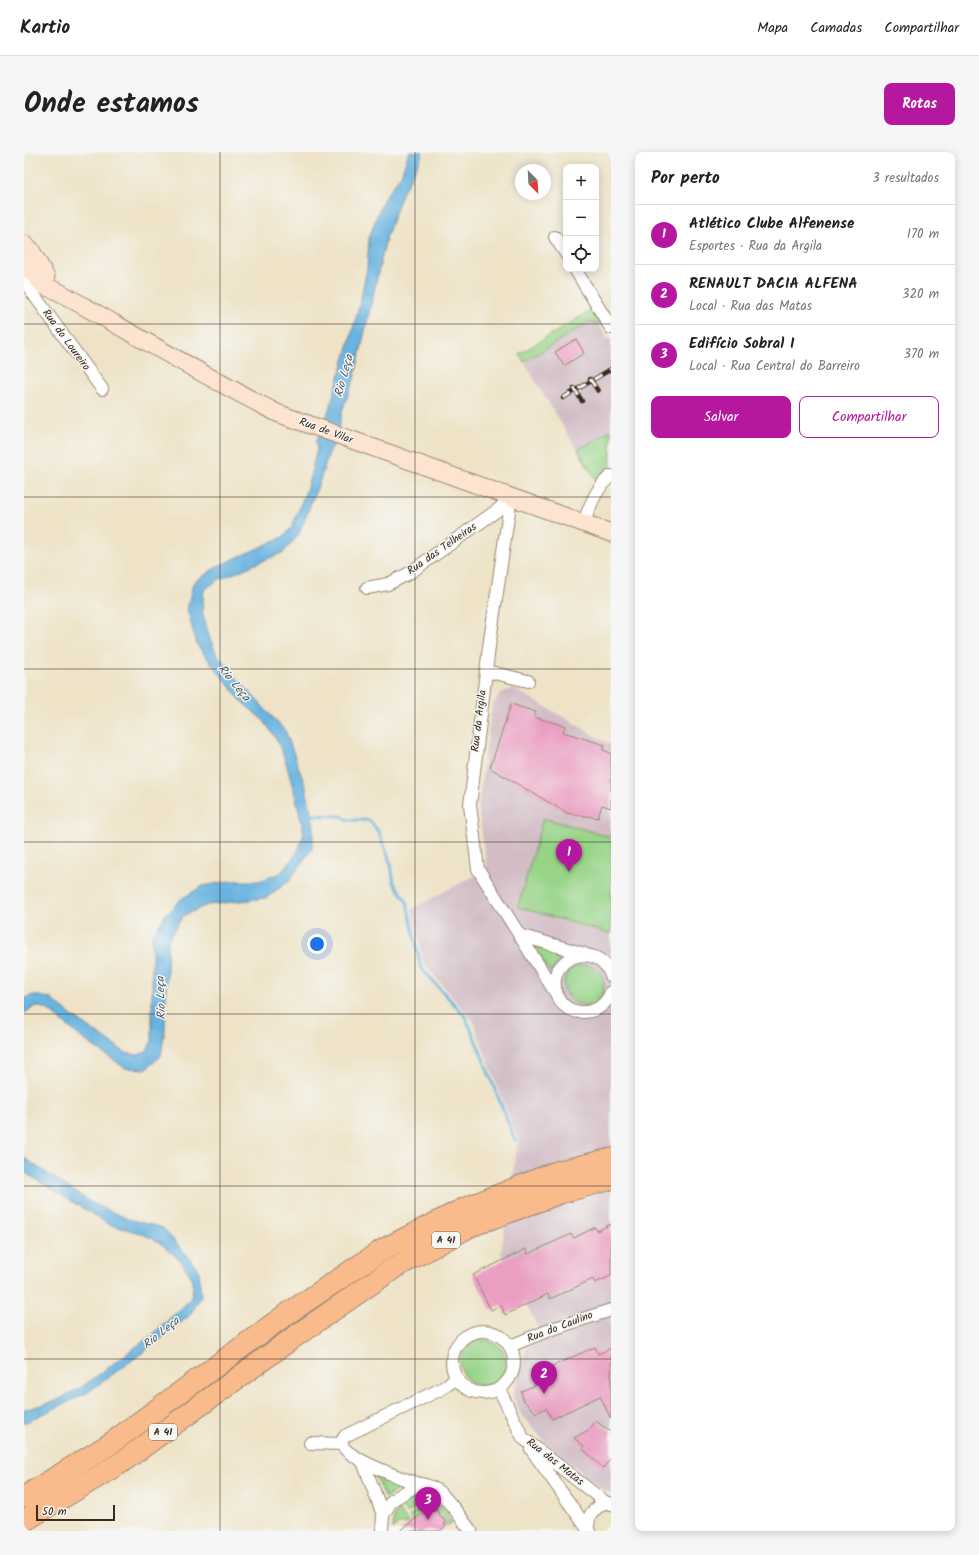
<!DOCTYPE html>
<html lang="pt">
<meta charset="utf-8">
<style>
body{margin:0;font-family:Kalam,sans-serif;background:#f6f6f6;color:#222}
.controls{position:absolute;right:12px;top:12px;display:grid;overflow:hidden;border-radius:8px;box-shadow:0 2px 10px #0003}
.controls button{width:36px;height:36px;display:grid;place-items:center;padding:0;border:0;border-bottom:1px solid #e0e0e0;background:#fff;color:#222;font:20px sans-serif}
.compass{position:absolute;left:491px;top:12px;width:36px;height:36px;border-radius:50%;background:#fff;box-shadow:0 2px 10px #0003;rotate:156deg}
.scale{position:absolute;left:12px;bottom:10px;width:79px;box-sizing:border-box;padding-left:4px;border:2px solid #3b2a1e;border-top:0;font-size:11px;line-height:14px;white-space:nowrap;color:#3b2a1e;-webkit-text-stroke:3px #f6f6f2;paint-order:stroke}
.you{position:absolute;left:293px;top:792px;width:14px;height:14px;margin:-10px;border:3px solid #fff;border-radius:50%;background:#1a73e8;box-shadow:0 0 0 6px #1a73e833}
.badge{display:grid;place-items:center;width:26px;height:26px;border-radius:50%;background:#b5179e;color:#fff;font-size:13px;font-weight:700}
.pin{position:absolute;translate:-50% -33px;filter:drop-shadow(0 1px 2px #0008)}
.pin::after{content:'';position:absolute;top:21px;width:14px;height:12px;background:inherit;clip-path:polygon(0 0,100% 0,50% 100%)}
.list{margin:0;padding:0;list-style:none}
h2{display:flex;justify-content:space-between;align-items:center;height:52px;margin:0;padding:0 16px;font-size:17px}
h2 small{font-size:13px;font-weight:400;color:#767676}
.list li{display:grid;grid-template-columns:26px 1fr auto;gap:12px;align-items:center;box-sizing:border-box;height:60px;padding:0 16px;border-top:1px solid #e0e0e0}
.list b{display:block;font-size:15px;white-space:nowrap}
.list p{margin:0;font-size:13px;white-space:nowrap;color:#767676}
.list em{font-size:13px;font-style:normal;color:#767676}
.actions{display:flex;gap:8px;padding:12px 16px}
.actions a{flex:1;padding:9px 0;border:1px solid #b5179e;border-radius:8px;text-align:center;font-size:14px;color:#b5179e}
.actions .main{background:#b5179e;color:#fff}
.icon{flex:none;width:22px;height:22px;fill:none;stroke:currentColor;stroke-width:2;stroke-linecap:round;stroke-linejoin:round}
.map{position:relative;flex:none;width:587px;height:1379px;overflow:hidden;border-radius:8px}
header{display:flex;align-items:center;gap:24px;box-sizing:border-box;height:56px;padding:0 20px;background:#fff;border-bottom:1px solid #e0e0e0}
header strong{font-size:19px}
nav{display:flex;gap:22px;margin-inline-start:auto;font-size:14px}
.intro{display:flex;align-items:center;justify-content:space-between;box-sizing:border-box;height:96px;padding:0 24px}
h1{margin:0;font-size:28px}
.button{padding:10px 18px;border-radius:8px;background:#b5179e;color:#fff;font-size:14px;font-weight:700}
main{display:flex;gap:24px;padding:0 24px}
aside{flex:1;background:#fff;border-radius:8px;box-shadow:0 2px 10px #0003}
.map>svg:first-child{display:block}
</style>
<header>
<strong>Kartio</strong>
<nav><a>Mapa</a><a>Camadas</a><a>Compartilhar</a></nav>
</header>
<div class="intro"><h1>Onde estamos</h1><a class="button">Rotas</a></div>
<main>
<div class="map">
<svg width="587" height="1379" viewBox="0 0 587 1379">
<rect width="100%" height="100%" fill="#f6f6f2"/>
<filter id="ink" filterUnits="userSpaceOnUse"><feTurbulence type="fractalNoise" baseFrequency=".025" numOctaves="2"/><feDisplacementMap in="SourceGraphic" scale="8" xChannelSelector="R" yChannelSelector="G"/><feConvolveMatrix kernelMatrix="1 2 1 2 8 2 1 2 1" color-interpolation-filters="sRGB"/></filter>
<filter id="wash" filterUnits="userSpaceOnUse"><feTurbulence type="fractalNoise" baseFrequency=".012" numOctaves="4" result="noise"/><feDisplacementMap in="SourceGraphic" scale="16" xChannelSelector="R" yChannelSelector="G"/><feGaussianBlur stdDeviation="0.9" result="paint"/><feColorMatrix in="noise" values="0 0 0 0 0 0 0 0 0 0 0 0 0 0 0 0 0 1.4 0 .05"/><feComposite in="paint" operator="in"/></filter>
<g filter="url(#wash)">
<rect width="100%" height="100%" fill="#eee3c7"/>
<path fill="#d2bdc6" d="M571 156 577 167 574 172 583 187H587V316L578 322 573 330 495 202Z
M489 536 587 593V1341L581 1339 521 1290 496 1260 489 1244 503 1196 520 1188 477 1101 494 988 449 869 400 811 388 757 463 717 454 656 468 554 476 542Z"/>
<path fill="#98d488" stroke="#6a7f53" d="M571 156 577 167 574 172 565 170 500 210 495 202Z
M587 278V316L578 322 573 330 554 298Z
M519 666 587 685V782L494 755Z
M511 794 541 803 532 812 527 821 510 795Z
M540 833a20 20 0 1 1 40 0a20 20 0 1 1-40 0Z
M436 1211a23 23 0 1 1 46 0a23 23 0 1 1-46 0Z
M354 1324 374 1331 376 1336 361 1346 352 1326Z
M395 1346 403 1347 383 1362 377 1354 384 1349Z
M407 1348 418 1355 428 1370 422 1374 420 1372 422 1371 419 1366 414 1364 415 1362 413 1358 410 1360 408 1357 402 1362 401 1361 388 1369 385 1365Z
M374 1357 385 1371 383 1372 381 1371 378 1373 376 1371 369 1377 370 1365Z"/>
<path fill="#68b3e0" stroke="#526e7f" d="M385 0H399L391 18 379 39 362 86 330 228 319 256 310 293 306 298 295 331 275 382 260 400 194 428 180 438 178 459 185 484 192 501 211 524 262 580 282 636 290 674 288 697 265 729 242 746 183 753 159 764 144 788 141 877 137 904 122 917 101 916 59 887 23 857 12 854 0 861V847L9 843 26 846 48 864 102 901 114 903 122 900 128 889V784L143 761 157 747 179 734 207 729H235L257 721 274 699 280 681 270 639 261 608 253 588 240 569 218 550 206 535 173 493 163 457 169 431 194 414 259 385 268 375 283 336 293 297 292 290 301 270 323 199 337 146 343 116 345 86 359 48 377 23Z
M0 1006 66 1050 104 1067 139 1076 175 1118 177 1144 166 1163 136 1188 63 1241 0 1271V1258L32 1249 58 1235 129 1182 166 1148 169 1137 167 1124 156 1108 135 1090 116 1081 86 1073 0 1020Z"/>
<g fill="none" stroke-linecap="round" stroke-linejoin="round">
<path stroke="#68b3e0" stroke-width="3" d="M284 663 317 664 324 668H345L354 679 363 701 367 713 370 731 383 750 397 816 441 864 452 889 491 988"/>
</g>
<g id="blocks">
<path fill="#ea9fc2" d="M552 187 560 201 540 214 531 200Z
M487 552 512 560 510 565 541 574 539 580 581 593 579 598 587 601V656L578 653 574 666 543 661 466 616Z
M587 1072V1124L571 1131 569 1127 526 1147 524 1142 481 1163 477 1153 467 1158 449 1123 502 1097 504 1102 547 1082 550 1086 571 1075 573 1079Z
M571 1195 574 1202 587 1196V1267L576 1244 528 1267 522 1256 512 1261 499 1248 497 1239 512 1233 508 1223Z
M572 1269 587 1280V1306L579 1316 558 1296 560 1294 550 1286 566 1277Z
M408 1357 410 1360 412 1358 422 1371 420 1372 422 1374 416 1379H376L396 1363 401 1360 402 1362Z"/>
</g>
</g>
<g filter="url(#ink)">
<use href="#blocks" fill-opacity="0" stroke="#948672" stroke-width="1"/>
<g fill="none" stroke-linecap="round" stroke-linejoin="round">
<defs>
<path id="street" d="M531 85 542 102
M4 115C0 126 4 134 10 143L78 237
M551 117 587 176
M487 345 465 495 446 653 454 717 533 843
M560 371C565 355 573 334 587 324
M343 436 364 432 384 422 475 357 487 345
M462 519 504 529
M495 783 561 802
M587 824C577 790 527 801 531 835 534 866 577 869 587 840
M428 1210a31 31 0 1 1 62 0a31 31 0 1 1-62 0Z
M486 1194 528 1177 587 1158
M432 1227 417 1237 321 1284C319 1287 317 1289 318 1292 321 1306 379 1327 393 1331 399 1333 405 1333 411 1337 425 1347 436 1365 447 1379
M475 1237 499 1286 581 1350 587 1352
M286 1291 318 1292
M507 1297 565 1379
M339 1310 359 1363 358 1379
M359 1363 367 1350 370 1347 395 1332
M564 1379C564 1361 567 1360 581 1350"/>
<path id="secondary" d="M0 92 7 98 22 125
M0 111 20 134 33 139C106 180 178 223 253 261L587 381"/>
<path id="highway" d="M0 1345 86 1292 260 1164 360 1097 437 1058 532 1020 587 1007
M0 1369 98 1310 273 1183 370 1116 447 1074 536 1041 587 1027"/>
</defs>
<use href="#street" stroke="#948672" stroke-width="14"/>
<use href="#secondary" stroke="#948672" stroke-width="19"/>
<use href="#highway" stroke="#948672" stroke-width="23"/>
<use href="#street" stroke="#fff" stroke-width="12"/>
<use href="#secondary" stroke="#fde4d1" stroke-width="17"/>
<use href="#highway" stroke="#fabb8c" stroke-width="21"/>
<defs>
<path id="rail" d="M566 227 574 239
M550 236 558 249
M539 246 587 217"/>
</defs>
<use href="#rail" stroke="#3b2a1e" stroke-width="4.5"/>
<use href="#rail" stroke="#f6f6f2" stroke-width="3" stroke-dasharray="9" stroke-linecap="butt"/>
</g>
</g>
<path fill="none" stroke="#3b2a1e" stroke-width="1" stroke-opacity="0.55" d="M196 0V1379M391 0V1379M0 172H587M0 345H587M0 517H587M0 690H587M0 862H587M0 1034H587M0 1207H587"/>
<g text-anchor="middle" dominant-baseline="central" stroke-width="3" stroke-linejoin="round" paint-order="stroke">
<g fill="#f6f6f2" stroke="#73675e" stroke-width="1">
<rect x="408" y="1080" width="28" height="16" rx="3"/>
<rect x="125" y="1272" width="28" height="16" rx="3"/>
</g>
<g font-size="10" font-weight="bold" fill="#3b2a1e">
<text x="422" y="1088">A 41</text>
<text x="139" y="1280">A 41</text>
</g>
<g font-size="11" fill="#3b2a1e" stroke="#f6f6f2">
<text transform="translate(42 188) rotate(54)">Rua do Loureiro</text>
<text transform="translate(302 279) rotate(20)">Rua de Vilar</text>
<text transform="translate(418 397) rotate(-35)">Rua das Telheiras</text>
<text transform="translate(455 569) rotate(-83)">Rua da Argila</text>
<text transform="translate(536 1175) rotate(-21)">Rua do Caulino</text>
<text transform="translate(531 1310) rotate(38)">Rua das Matas</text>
</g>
<g font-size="12" font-style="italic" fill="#4b5a62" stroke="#f6f6f2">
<text transform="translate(320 224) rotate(-75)">Rio Leça</text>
<text transform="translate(210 531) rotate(50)">Rio Leça</text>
<text transform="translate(137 846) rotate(-92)">Rio Leça</text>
<text transform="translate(137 1181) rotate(-39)">Rio Leça</text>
</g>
</g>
</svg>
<div class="controls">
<button>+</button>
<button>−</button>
<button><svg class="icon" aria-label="locate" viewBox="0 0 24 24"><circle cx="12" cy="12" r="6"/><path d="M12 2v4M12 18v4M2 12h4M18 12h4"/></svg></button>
</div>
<svg class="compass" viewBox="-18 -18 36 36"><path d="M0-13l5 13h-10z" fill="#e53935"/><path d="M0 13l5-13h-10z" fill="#767676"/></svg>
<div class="scale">50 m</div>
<div class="you"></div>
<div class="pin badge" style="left:545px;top:720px">1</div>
<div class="pin badge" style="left:520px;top:1242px">2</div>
<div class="pin badge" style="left:404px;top:1368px">3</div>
</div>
<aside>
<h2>Por perto<small>3 resultados</small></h2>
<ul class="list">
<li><span class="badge">1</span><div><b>Atlético Clube Alfenense</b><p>Esportes · Rua da Argila</p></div><em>170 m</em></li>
<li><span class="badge">2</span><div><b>RENAULT DACIA ALFENA</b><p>Local · Rua das Matas</p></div><em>320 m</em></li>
<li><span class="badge">3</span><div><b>Edifício Sobral I</b><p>Local · Rua Central do Barreiro</p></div><em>370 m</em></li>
</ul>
<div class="actions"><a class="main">Salvar</a><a>Compartilhar</a></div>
</aside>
</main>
